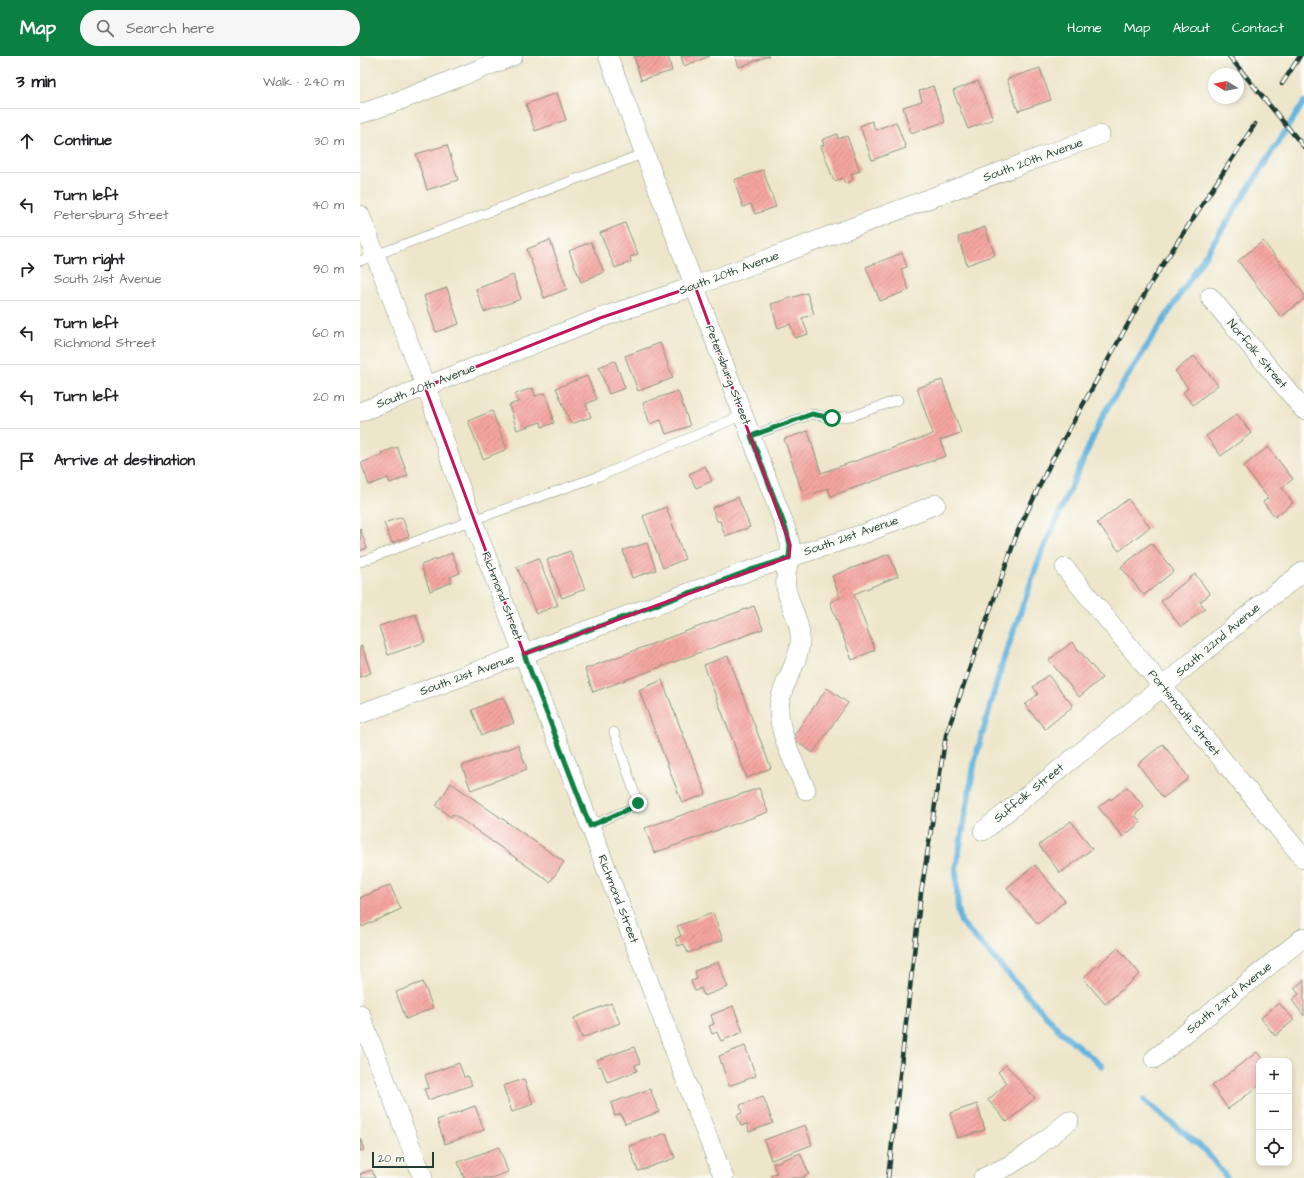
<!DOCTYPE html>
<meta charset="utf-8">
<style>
body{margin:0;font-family:"Architects Daughter",sans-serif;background:#f6f6f6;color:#202124}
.controls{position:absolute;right:12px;bottom:12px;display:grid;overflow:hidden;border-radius:8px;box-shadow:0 2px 6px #0003}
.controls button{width:36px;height:36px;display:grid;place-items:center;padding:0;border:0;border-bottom:1px solid #e0e0e0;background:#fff;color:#202124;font:20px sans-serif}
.compass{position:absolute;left:848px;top:12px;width:36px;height:36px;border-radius:50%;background:#fff;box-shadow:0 2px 6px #0003;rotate:280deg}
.scale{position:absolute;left:12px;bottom:10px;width:62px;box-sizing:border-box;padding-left:4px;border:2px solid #1f3d34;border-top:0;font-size:11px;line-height:14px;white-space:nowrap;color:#1f3d34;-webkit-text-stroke:3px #fdfcf7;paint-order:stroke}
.stop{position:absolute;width:12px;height:12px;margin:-9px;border:3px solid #0b8043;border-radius:50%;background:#fff}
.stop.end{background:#0b8043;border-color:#fff;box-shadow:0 1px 4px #0008}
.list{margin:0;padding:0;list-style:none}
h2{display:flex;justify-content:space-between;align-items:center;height:52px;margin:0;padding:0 16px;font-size:17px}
h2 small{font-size:13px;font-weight:400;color:#757577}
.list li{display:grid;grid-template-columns:26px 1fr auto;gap:12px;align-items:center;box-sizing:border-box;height:64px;padding:0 16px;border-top:1px solid #e0e0e0}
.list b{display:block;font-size:15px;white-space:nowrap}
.list p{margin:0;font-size:13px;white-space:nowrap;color:#757577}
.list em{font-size:13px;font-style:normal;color:#757577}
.icon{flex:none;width:22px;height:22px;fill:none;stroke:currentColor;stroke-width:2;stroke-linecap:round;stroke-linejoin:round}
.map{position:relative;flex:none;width:944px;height:1122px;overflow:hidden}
header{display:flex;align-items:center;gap:24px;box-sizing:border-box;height:56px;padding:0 20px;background:#0b8043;color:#fff}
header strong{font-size:19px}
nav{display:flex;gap:22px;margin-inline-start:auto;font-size:14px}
.search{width:280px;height:36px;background:#f6f6f6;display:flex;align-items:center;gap:10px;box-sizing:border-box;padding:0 14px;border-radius:22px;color:#757577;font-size:15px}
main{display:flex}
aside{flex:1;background:#fff}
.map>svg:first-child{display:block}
</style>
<header>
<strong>Map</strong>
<div class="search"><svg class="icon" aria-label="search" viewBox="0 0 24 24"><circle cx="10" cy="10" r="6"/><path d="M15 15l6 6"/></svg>Search here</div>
<nav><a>Home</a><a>Map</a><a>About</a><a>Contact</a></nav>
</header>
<main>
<aside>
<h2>3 min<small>Walk · 240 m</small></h2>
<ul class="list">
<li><svg class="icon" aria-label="ahead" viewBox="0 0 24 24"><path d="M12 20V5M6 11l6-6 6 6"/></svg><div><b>Continue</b></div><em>30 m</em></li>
<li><svg class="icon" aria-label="left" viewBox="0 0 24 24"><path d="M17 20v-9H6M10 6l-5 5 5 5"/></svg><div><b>Turn left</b><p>Petersburg Street</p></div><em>40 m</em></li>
<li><svg class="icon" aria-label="right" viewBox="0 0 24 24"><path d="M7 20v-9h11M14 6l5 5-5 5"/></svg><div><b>Turn right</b><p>South 21st Avenue</p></div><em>90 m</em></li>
<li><svg class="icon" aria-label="left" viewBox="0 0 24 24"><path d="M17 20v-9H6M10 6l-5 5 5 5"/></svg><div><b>Turn left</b><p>Richmond Street</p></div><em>60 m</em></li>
<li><svg class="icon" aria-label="left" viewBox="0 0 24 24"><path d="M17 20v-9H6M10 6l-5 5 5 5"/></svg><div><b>Turn left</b></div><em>20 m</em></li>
<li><svg class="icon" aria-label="arrive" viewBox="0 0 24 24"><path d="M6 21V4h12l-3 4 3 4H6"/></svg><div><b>Arrive at destination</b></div></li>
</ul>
</aside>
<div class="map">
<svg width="944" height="1122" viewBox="0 0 944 1122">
<defs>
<pattern id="building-hatch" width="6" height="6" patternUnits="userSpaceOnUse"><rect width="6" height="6" fill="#f5a5a0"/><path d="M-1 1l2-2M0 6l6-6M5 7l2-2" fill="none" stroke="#c68883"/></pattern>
</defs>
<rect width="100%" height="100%" fill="#fdfcf7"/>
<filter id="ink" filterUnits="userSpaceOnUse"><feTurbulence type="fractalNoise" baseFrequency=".025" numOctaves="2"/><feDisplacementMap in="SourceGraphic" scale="8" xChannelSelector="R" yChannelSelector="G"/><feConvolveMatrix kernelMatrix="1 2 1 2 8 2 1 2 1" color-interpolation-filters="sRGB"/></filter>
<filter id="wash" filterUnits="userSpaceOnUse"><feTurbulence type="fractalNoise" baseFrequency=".012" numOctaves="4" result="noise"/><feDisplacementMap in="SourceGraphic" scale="16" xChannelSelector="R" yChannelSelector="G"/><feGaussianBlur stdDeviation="0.9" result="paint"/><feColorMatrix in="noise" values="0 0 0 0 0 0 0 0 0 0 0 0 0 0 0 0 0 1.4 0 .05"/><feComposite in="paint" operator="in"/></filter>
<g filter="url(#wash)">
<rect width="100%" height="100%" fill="#eee6ca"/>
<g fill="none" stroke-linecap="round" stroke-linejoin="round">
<path stroke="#63b3de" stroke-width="6" d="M742 1010 700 975 601 866 598 852 596 812 615 704 642 608 681 498 744 357 944 46
M784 1044 846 1095 867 1122"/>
</g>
<g id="blocks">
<path fill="url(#building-hatch)" d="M274 0H308L312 15 281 24Z
M321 0H350L324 10Z
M375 0H409L379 11Z
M680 12 691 44 658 55 647 23Z
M618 25 633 63 608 73 593 35Z
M573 30 585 66 551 77 543 51 562 45 559 35Z
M197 37 206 64 175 75 166 48Z
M512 65 515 74 536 66 546 92 512 104 500 70Z
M477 78 478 83 487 80 500 115 491 118 493 124 485 128 483 122 474 125 461 90 464 89 462 84Z
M87 89 98 124 67 134 56 98Z
M403 114 416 151 395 158 391 148 383 151 374 124Z
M265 167 278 198 270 201 271 206 255 212 240 177Z
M625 171 635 199 607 209 598 181Z
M190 184 207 233 184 242 167 193Z
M903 185 944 238V243L921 261 878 205Z
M231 186 244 216 221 226 209 195Z
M542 197 547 211 541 213 549 234 520 245 506 211Z
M153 219 161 243 124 256 116 233Z
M87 232 99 268 76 276 64 240Z
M447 237 454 258 442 262 448 278 435 282 430 268 418 272 411 248Z
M300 287 313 322 278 335 265 300Z
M834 300 858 329 833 349 823 336 828 332 815 315Z
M255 305 265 332 249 338 239 311Z
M227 320 237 343 226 348 231 361 211 368 196 332Z
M582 324 601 377 580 384 586 400 471 440 468 432 444 441 424 383 448 375 461 417 573 378 557 332Z
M173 332 175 340 185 337 193 361 192 362 194 367 182 371 181 366 157 374 149 349 158 346 155 338Z
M318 335 330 370 306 378 301 364 290 368 283 347Z
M132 355 147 393 123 403 108 365Z
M877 358 891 377 861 400 846 380Z
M37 391 48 420 30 427 28 422 9 429 1 407 22 399 21 397Z
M908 391 933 423 922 432 933 447 915 461 903 446 908 442 883 410Z
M345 410 352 425 336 432 329 418Z
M378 441 390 471 365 480 360 465H357L352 452Z
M768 443 790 471 759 495 737 467Z
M306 451 325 503 303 512 283 460Z
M42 461 49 480 32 487 24 467Z
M0 472 7 492 0 495Z
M287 487 296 514 272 522 263 494Z
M791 487 814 515 784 539 761 511Z
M210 495 225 533 202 542 187 504Z
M92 497 100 517 90 521 92 526 70 535 61 509Z
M529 498 538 520 494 538 515 594 492 604 470 546 480 542 472 520Z
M178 502 198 549 176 558 157 511Z
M835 518 850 538 840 546 845 553 821 571 801 545Z
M394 550 403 573 233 636 225 613Z
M56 558 65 586 28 599 19 570Z
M712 586 742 622 719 641 689 604Z
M2 590 11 617 0 621V591Z
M368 600 411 712 387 722 344 609Z
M688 619 713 650 685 673 665 649 678 638 673 631Z
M302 624 346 738 322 747 279 634Z
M467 632 488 647 453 697 432 682Z
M143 641 154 667 122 679 112 654Z
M803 688 829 722 803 742 778 708Z
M158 689 167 713 111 734 102 710Z
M91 727 204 806 190 826 93 758 91 761 76 750Z
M767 731 784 751 775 759 781 766 763 781 738 751 750 742 751 744Z
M399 732 408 756 294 797 285 772Z
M711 765 732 793 700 817 679 789Z
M675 809 705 845 678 868 647 832Z
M30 829 41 853 2 871 0 867V842Z
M353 857 363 884 328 897 324 888 318 890 315 883 321 880 317 870Z
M758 892 780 918 745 948 723 922Z
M358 906 368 931 344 940 341 932 335 935 331 925 337 923 335 915Z
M944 924V960L932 944 939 938 934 932Z
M63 926 73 952 46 963 36 936Z
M251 947 260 967 222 982 214 962Z
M919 947 934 964 915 980 901 962Z
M373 950 383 976 361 985 357 976 352 978 349 970 354 968 351 959Z
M385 990 396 1020 369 1030 359 1000Z
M274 991 280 1007 275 1009 277 1015 247 1026 241 1010 239 1011 237 1004Z
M897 996 904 1005H899V1030L868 1053 852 1030Z
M99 1007 104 1021 108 1020 112 1029 68 1044 64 1033 69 1032 65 1019Z
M646 1009 675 1042 647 1066 628 1044 647 1027 638 1016Z
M164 1023 173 1048 152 1056 143 1030Z
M290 1033 299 1056 265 1068 261 1058 255 1060 251 1047Z
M403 1040 413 1067 389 1076 387 1068 381 1070 377 1059 382 1057 380 1049Z
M617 1048 625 1074 598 1082 590 1057Z
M115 1050 124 1074 85 1088 77 1064Z
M445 1069 452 1089 411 1104 404 1084Z
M306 1077 315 1102 278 1115 269 1090Z
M0 1082 4 1094 0 1095Z
M139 1091 148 1116 131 1122H104L98 1106Z
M440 1097 449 1118 444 1120 445 1122H412L411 1119 417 1117 413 1108Z
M12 1114 15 1122H0V1118Z"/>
</g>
</g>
<g filter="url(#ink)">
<use href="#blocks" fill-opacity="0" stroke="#86927f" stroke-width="1"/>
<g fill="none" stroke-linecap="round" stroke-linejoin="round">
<defs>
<path id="lane" d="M0 205 285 97
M391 380 452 358 472 362 492 360 538 344
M0 506 113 464 240 420 383 359
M230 770 273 751 278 747 254 676"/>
<path id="street" d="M248 0 427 476C428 480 429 484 430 488 431 503 424 516 426 531 429 550 442 567 440 587 438 610 420 629 419 653 418 677 437 712 446 734
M0 58 41 44 153 0
M0 159 73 350 94 415 182 647 210 716 342 1067 364 1122
M850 241 944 354
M0 356 240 262 335 230 740 79
M705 512 944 803
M0 658 391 514 506 477 576 448
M623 775 802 631 900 549 944 515
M0 958 63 1122
M794 1003 944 881
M623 1122 650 1109 669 1097 709 1065"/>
</defs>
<use href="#lane" stroke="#86927f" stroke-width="10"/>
<use href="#street" stroke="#86927f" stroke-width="20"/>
<use href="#lane" stroke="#fff" stroke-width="9"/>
<use href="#street" stroke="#fff" stroke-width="19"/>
<defs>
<path id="rail" d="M869 0 944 91
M922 28 940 0
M528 1122 561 837 586 679 658 475 691 406 792 225 895 68"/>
</defs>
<use href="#rail" stroke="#1f3d34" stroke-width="4.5"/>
<use href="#rail" stroke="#fdfcf7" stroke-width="3" stroke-dasharray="9" stroke-linecap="butt"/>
</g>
</g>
<g fill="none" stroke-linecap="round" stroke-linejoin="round" filter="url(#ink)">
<path stroke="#0b8043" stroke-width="5" d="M278 747 273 751 230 770 164 598 391 514 429 502 430 489 427 476 391 380 452 358 472 362"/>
</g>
<path fill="none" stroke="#c2185b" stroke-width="3" stroke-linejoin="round" d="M335 230 430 489 429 501 164 598 65 331 240 262Z"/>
<g text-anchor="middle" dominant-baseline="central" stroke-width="3" stroke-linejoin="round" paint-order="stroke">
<g font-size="12" fill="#1f3d34" stroke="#fdfcf7">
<text transform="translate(673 104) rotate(-20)">South 20th Avenue</text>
<text transform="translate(369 217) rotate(-20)">South 20th Avenue</text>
<text transform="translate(897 298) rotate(50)">Norfolk Street</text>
<text transform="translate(368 319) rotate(69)">Petersburg Street</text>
<text transform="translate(66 330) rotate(-21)">South 20th Avenue</text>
<text transform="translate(491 480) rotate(-19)">South 21st Avenue</text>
<text transform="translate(142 540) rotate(69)">Richmond Street</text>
<text transform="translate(858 584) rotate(-40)">South 22nd Avenue</text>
<text transform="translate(107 619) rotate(-20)">South 21st Avenue</text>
<text transform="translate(824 657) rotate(51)">Portsmouth Street</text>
<text transform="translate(669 737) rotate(-39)">Suffolk Street</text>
<text transform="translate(258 843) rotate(69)">Richmond Street</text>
<text transform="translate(869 942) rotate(-39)">South 23rd Avenue</text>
</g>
</g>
</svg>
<div class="controls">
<button>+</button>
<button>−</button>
<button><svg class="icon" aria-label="locate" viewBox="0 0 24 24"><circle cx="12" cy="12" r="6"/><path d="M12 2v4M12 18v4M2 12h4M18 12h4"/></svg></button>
</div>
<svg class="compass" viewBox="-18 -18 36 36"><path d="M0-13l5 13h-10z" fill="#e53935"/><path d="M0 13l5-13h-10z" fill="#757577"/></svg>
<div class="scale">20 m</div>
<div class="stop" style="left:472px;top:362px"></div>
<div class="stop end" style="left:278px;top:747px"></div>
</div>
</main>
